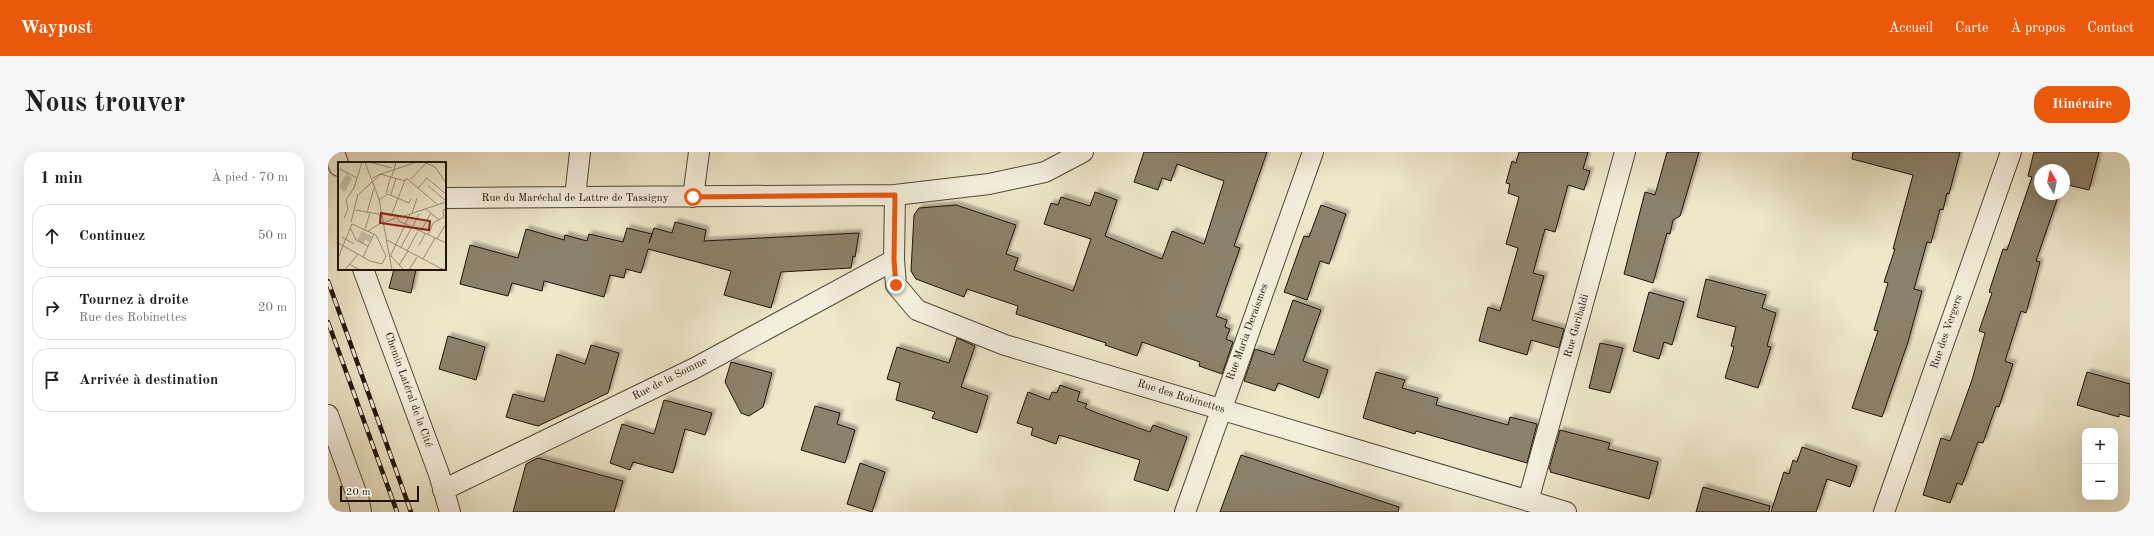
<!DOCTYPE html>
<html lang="fr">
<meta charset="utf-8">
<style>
body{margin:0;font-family:"Old Standard TT",serif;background:#f6f6f6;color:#202124}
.controls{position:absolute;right:12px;bottom:12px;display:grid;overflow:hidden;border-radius:8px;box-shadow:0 4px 16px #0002}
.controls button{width:36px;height:36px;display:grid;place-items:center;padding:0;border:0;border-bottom:1px solid #e0e0e0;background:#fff;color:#202124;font:20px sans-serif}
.compass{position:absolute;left:1706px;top:12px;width:36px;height:36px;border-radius:50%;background:#fff;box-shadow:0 4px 16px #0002;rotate:351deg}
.scale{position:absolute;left:12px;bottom:10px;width:79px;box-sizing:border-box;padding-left:4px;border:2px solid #211204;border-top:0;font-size:11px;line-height:14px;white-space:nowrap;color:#211204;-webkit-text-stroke:3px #f4efdd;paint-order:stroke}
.stop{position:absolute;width:12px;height:12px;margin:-9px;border:3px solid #ea580c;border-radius:50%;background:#fff}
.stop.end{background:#ea580c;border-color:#fff;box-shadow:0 1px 4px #0008}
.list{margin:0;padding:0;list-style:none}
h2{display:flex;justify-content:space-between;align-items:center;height:52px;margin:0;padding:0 16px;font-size:17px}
h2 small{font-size:13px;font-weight:400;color:#757577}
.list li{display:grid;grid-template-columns:26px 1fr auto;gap:12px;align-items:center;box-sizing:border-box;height:64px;margin:0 8px 8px;padding:0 8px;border:1px solid #e0e0e0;border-radius:16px}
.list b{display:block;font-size:15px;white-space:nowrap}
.list p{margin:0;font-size:13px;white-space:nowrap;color:#757577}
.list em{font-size:13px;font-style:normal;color:#757577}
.icon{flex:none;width:22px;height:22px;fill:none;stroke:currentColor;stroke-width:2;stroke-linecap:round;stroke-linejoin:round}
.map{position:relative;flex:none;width:1802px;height:360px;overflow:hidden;border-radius:16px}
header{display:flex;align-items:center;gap:24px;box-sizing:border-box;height:56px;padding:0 20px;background:#ea580c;color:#fff}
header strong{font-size:19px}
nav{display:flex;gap:22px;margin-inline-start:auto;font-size:14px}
.intro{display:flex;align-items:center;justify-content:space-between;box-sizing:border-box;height:96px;padding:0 24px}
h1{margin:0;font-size:28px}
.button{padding:10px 18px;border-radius:16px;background:#ea580c;color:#fff;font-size:14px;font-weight:700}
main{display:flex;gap:24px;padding:0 24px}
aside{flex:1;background:#fff;border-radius:16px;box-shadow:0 4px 16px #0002}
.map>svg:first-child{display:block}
</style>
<header>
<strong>Waypost</strong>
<nav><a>Accueil</a><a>Carte</a><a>À propos</a><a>Contact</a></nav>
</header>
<div class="intro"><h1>Nous trouver</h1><a class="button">Itinéraire</a></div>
<main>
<aside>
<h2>1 min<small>À pied · 70 m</small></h2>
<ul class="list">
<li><svg class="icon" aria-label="ahead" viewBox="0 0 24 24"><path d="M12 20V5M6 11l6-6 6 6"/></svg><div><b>Continuez</b></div><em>50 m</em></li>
<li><svg class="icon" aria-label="right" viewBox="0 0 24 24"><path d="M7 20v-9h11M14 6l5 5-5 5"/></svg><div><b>Tournez à droite</b><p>Rue des Robinettes</p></div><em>20 m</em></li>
<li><svg class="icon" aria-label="arrive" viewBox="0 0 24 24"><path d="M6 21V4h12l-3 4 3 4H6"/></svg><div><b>Arrivée à destination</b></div></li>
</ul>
</aside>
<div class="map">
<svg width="1802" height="360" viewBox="0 0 1802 360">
<defs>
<filter id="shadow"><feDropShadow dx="3.5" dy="-3.5" stdDeviation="1" flood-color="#0004"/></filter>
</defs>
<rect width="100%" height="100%" fill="#eee7ca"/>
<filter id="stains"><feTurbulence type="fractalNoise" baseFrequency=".005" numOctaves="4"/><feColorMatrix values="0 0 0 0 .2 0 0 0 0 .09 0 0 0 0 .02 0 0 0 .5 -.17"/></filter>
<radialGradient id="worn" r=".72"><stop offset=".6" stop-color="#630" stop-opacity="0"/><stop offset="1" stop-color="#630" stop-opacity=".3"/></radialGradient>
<path fill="#8c816b" stroke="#211204" filter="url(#shadow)" d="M816 0H939L906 94 912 96 888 164 899 168 897 175 902 177 898 187 905 190 894 222 871 214 872 210 814 190 809 204 777 193 778 191 688 162 690 154 639 137 636 145 588 127 583 119 586 63 591 56 628 53 688 73 678 102 690 106 686 118 745 139 763 87 716 72 723 51 730 53 733 45 762 54 767 40 789 48 777 84 834 107 844 79 876 92 896 29 849 12 843 29 834 26 830 38 806 30Z
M1191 0H1260L1255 17 1262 19 1256 38 1240 33 1227 80 1217 77 1205 121 1216 124 1204 168 1236 177 1231 196 1203 188 1199 203 1151 189 1160 155 1172 159 1190 96 1178 92 1191 45 1180 41 1182 32 1178 31 1184 9 1188 11Z
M1339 0H1371L1352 64 1345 68 1342 82 1339 81 1325 131 1296 122 1317 40 1327 43Z
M1525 0H1632L1621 42 1619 41 1615 58 1612 57 1603 91 1599 90 1586 137 1594 139 1580 190 1554 265 1524 256 1550 179 1546 178 1560 131 1556 130 1567 97H1565L1585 23 1524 7Z
M1706 0H1771L1761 38 1736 32V18H1712V42H1731L1708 109 1712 110 1698 161 1693 159 1677 209 1685 212 1671 255 1668 254 1655 291 1650 290 1634 333 1629 331 1622 351 1595 343 1613 286 1622 289 1644 228 1657 181 1651 179 1664 141 1661 140 1675 97 1679 98 1704 25 1700 24Z
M993 53 1018 62 1001 112 992 109 979 148 956 140 976 84 981 85Z
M347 70 378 78 376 89 531 81 527 105 525 104 523 116 453 120 443 156 396 143 403 119 320 97 313 121 298 117 296 126 282 123 276 145 216 129 214 139 184 131 180 144 132 132 142 93 190 106 198 77 236 88 237 83 259 89 261 82 295 90 299 76 324 82 321 91 326 76 344 81Z
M66 117H88L83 141 61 136Z
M1378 127 1438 143 1434 156 1448 161 1439 194 1443 195 1430 236 1397 226 1406 195 1403 194 1408 175 1369 165Z
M1321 140 1356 150 1344 193 1336 190 1331 207 1305 199Z
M965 148 993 158 975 209 1000 218 991 246 950 231 947 239 916 229 927 197 946 203Z
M120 184 157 195 148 228 111 217Z
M629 186 647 194 633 235 660 244 649 281 604 266 607 260 568 248 572 231 559 227 569 195 621 211Z
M1272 191 1295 196 1282 241 1261 236Z
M263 193 291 201 280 241 210 274 178 265 185 242 216 250 229 202 257 212Z
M403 210 444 221 435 255 421 264 413 261 397 230Z
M1048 220 1077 228 1074 236 1110 246 1108 253 1180 273 1182 265 1209 272 1199 311 1088 279 1087 282 1035 266Z
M1759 220 1802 232V265L1791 262V265L1749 253Z
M732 233 752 240 749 249 759 252 757 256 769 261 822 280 825 273 859 285 840 339 806 328 812 308 731 283 728 292 703 283 705 276 689 271 700 240 721 248 724 240 729 241Z
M336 248 384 261 377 283 357 277 345 321 305 310 302 318 282 311 294 272 326 282Z
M487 254 512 261 509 272 527 278 517 311 473 298Z
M1232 278 1282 291 1280 297 1330 310 1321 347 1222 320 1223 318 1221 317Z
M1474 295 1529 314 1522 335 1499 327 1488 360H1443L1456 320 1461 322 1465 308 1469 310Z
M913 303 1071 355 1070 360H892Z
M210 306 295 329 286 360H185L198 312Z
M532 311 557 320 544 360 519 352Z
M1375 335 1442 354 1441 360H1368Z"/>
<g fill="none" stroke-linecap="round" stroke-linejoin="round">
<defs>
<path id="street" d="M6 0 11 14
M567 43 566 108 568 133 589 158 677 193 1238 360
M247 45 252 0
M365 45 371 0
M117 46 567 43 661 32 717 20 755 0
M35 117 111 322 122 360
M0 263 31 349 33 360
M115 338 367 216 566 108
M1200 349 1297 0
M857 360 985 0
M1556 360 1683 0"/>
</defs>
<use href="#street" stroke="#544736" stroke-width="22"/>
<use href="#street" stroke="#f4efdd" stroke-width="20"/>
<defs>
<path id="rail" d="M0 129 83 360
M0 170 69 360"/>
</defs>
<use href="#rail" stroke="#211204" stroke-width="4.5"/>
<use href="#rail" stroke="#f4efdd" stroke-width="3" stroke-dasharray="9" stroke-linecap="butt"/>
</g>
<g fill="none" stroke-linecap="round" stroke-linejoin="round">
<path stroke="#ea580c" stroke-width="5" d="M365 45 567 43 566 108 568 133"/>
</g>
<g text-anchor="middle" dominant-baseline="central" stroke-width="3" stroke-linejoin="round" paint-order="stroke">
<g font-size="11" fill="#211204" stroke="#f4efdd">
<text x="247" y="46">Rue du Maréchal de Lattre de Tassigny</text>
<text transform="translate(1249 174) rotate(-74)">Rue Garibaldi</text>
<text transform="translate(920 180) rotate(-70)">Rue Maria Deraismes</text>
<text transform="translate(1619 180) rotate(-71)">Rue des Vergers</text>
<text transform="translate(342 227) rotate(-27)">Rue de la Somme</text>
<text transform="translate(80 238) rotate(70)">Chemin Latéral de la Cité</text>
<text transform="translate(853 245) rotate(17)">Rue des Robinettes</text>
</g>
</g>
<g transform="translate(10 10)">
<rect width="108" height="108" fill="#eee7ca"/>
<path d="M9 11 14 17 6 31 1 24ZM24 69 34 74 31 80 27 78 26 82 19 78Z" fill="#cbc3a8"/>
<path fill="none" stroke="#9c927b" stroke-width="1" d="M27 0 41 37 54 108M31 0 54 6M88 1 97 5 108 21M0 6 19 16M54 14 58 0M35 16 42 12 67 19M72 18 88 1M90 24 108 39M80 26 89 16 108 32M21 32 43 12 79 0M48 32 53 14M53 32 58 16M8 38 16 26 24 0M41 38 50 32 71 41 73 37M87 46 101 58M17 48 41 52 43 61 30 69M29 51 36 26M74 51 79 36M44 52 63 55 108 40M53 54 68 16 99 42M59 55 61 59 108 81M6 56 10 47 8 38M13 60 20 32M45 61 58 56M14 62 38 73 48 94 44 102M74 66 81 52M13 67 18 78M27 67 32 51M83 69 93 51M90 73 95 61 106 55 105 48 108 47M4 75 16 82M99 77 107 63M18 78 30 84M49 78 106 108M0 81 32 99 44 102M81 83 87 72M63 85 74 65M69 89 80 69M53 94 66 108M25 95 36 72M52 95 72 52M0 96 14 62M85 97 97 76M11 102 22 108M61 103 70 89M7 108 20 92M71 108 79 95"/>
<path fill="#8f2418" fill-opacity="0.15" stroke="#8f2418" stroke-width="2" d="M43 51 92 59 91 68 42 61Z"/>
<rect width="108" height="108" fill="none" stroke="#211204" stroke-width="2"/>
</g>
<rect width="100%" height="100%" filter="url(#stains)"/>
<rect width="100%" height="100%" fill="url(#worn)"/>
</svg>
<div class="controls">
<button>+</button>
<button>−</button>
</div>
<svg class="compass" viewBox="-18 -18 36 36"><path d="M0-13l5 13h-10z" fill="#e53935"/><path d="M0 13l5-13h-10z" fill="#757577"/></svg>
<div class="scale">20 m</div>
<div class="stop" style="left:365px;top:45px"></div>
<div class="stop end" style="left:568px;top:133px"></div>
</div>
</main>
